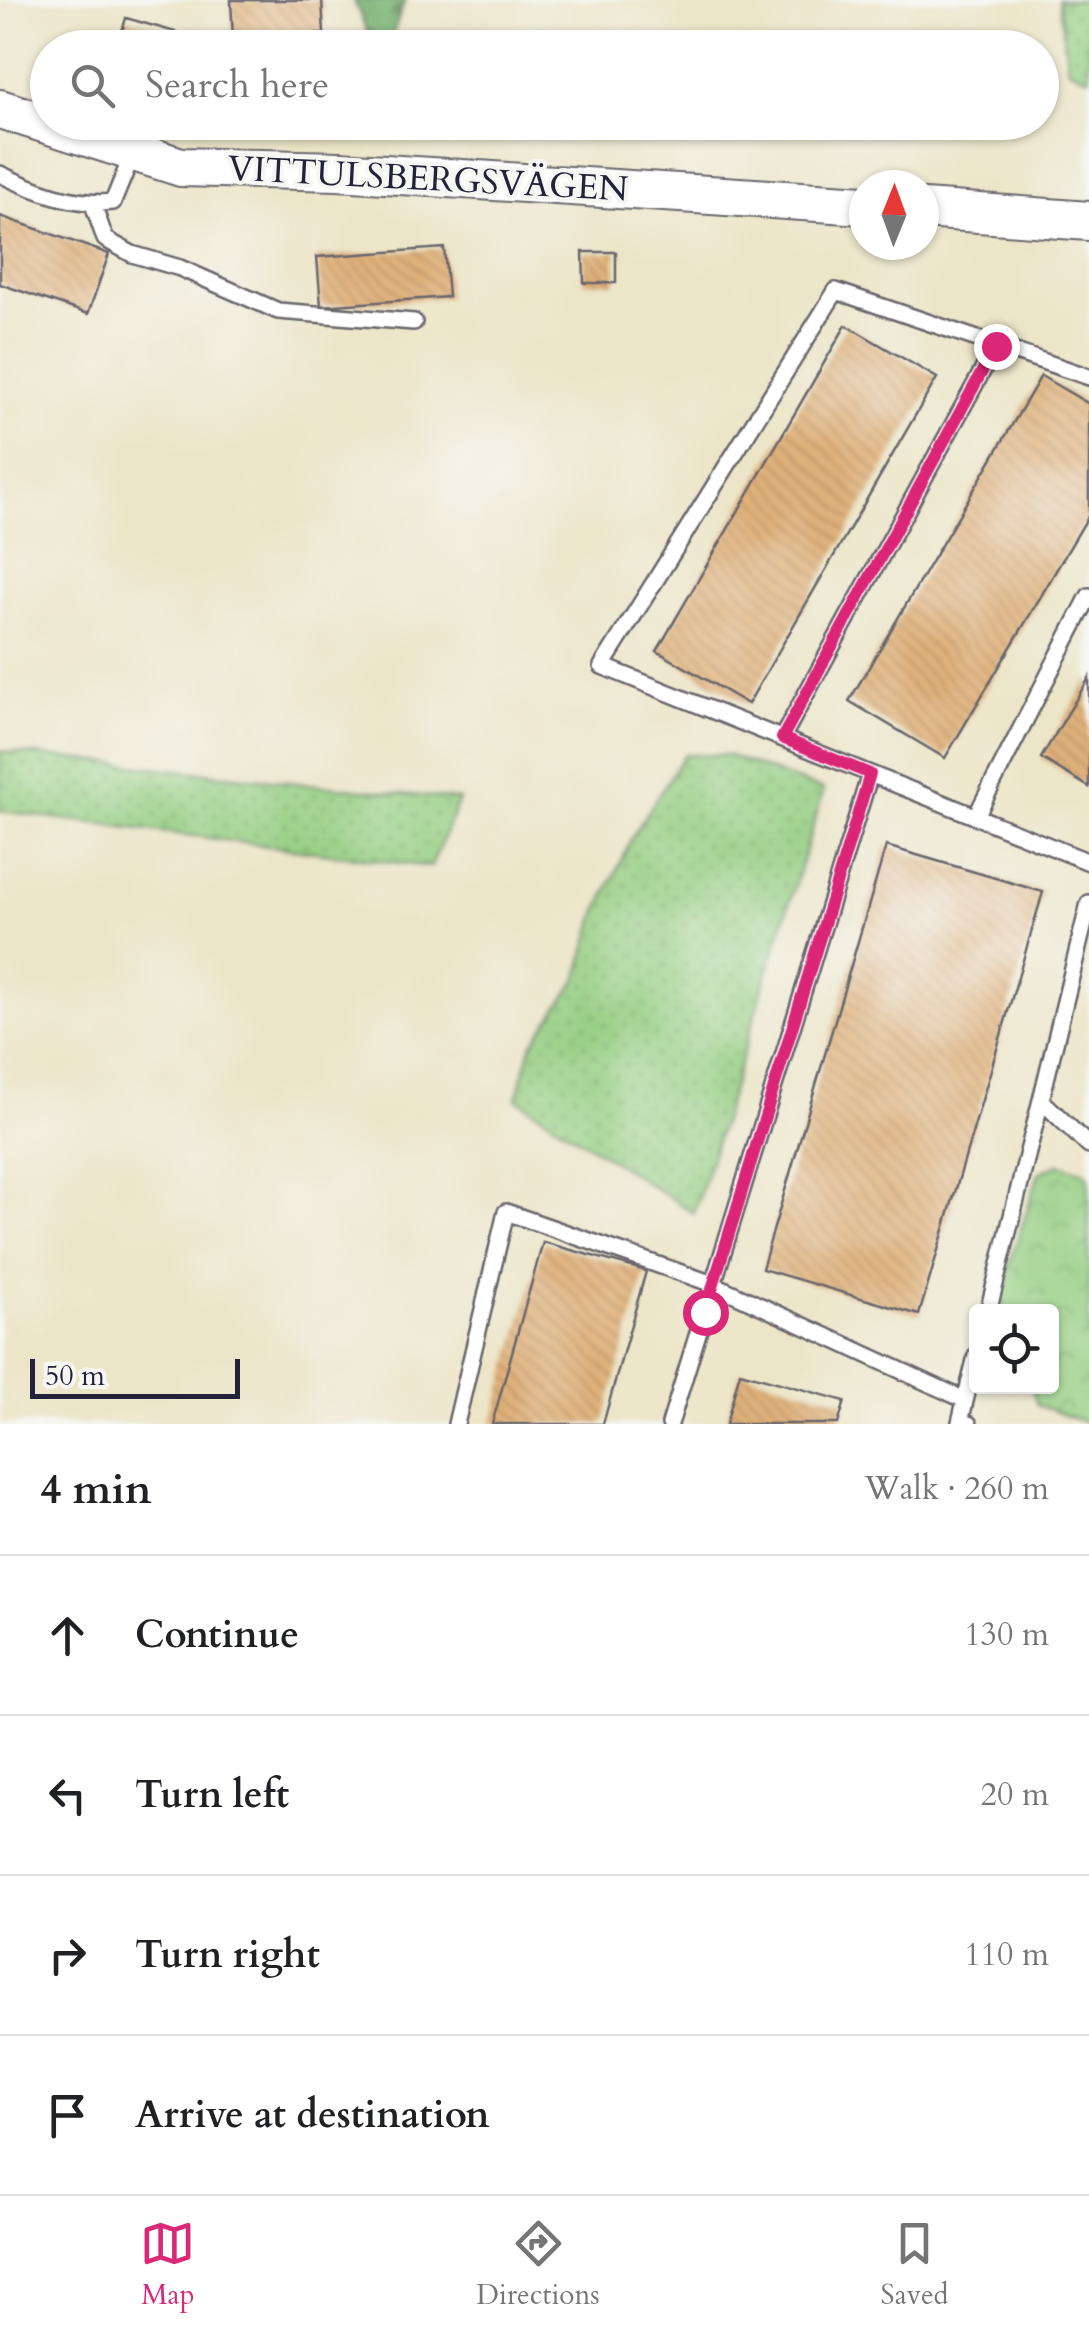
<!DOCTYPE html>
<meta charset="utf-8">
<style>
body{margin:0;font-family:Cardo,serif;background:#f2f2f2;color:#202124}
.controls{position:absolute;right:30px;bottom:30px;display:grid;overflow:hidden;border-radius:10px;box-shadow:0 2px 8px #0004}
.controls button{width:90px;height:90px;display:grid;place-items:center;padding:0;border:0;border-bottom:2px solid #e0e0e0;background:#fff;color:#202124;font:50px sans-serif}
.compass{position:absolute;left:849px;top:170px;width:90px;height:90px;border-radius:50%;background:#fff;box-shadow:0 2px 8px #0004;rotate:1deg}
.scale{position:absolute;left:30px;bottom:25px;width:210px;box-sizing:border-box;padding-left:10px;border:5px solid #22223b;border-top:0;font-size:28px;line-height:35px;white-space:nowrap;color:#22223b;-webkit-text-stroke:8px #f6f6f2;paint-order:stroke}
.stop{position:absolute;width:30px;height:30px;margin:-22px;border:8px solid #db2777;border-radius:50%;background:#fff}
.stop.end{background:#db2777;border-color:#fff;box-shadow:0 2px 10px #0008}
.list{margin:0;padding:0;list-style:none}
h2{display:flex;justify-content:space-between;align-items:center;height:130px;margin:0;padding:0 40px;font-size:42px}
h2 small{font-size:32px;font-weight:400;color:#757577}
.list li{display:grid;grid-template-columns:65px 1fr auto;gap:30px;align-items:center;box-sizing:border-box;height:160px;padding:0 40px;border-top:2px solid #e0e0e0}
.list b{display:block;font-size:38px;white-space:nowrap}
.list em{font-size:32px;font-style:normal;color:#757577}
.icon{flex:none;width:55px;height:55px;fill:none;stroke:currentColor;stroke-width:2;stroke-linecap:round;stroke-linejoin:round}
.map{position:relative;flex:none;width:1089px;height:1424px;overflow:hidden}
.search{position:absolute;background:#fff;box-shadow:0 2px 8px #0004;left:30px;right:30px;top:30px;height:110px;display:flex;align-items:center;gap:25px;box-sizing:border-box;padding:0 35px;border-radius:55px;color:#757577;font-size:38px}
.sheet{height:770px;background:#fff}
nav{display:flex;justify-content:space-around;align-items:center;box-sizing:border-box;height:140px;border-top:2px solid #e0e0e0;background:#fff;font-size:28px;color:#757577}
nav a{display:grid;justify-items:center;gap:5px}
nav .on{color:#db2777}
.map>svg:first-child{display:block}
</style>
<div class="map">
<svg width="1089" height="1424" viewBox="0 0 1089 1424">
<defs>
<pattern id="grass-dots" width="8" height="8" patternUnits="userSpaceOnUse" patternTransform="scale(2.5)"><rect width="8" height="8" fill="#95ce82"/><path d="M2 2h.1M6 6h.1" fill="none" stroke="#80b171" stroke-width="1.8" stroke-linecap="round"/></pattern>
<pattern id="forest-firs" width="22" height="20" patternUnits="userSpaceOnUse" patternTransform="scale(2.5)"><rect width="22" height="20" fill="#78b170"/><path d="M5 1l3.5 6h-7zM16 11l3.5 6h-7z" fill="#62905d"/></pattern>
<pattern id="park-crowns" width="20" height="18" patternUnits="userSpaceOnUse" patternTransform="scale(2.5)"><rect width="20" height="18" fill="#95ce82"/><path d="M2 6a3 3 0 1 1 6 0M12 15a3 3 0 1 1 6 0" fill="none" stroke="#80b171"/></pattern>
<pattern id="building-back-hatch" width="6" height="6" patternUnits="userSpaceOnUse" patternTransform="scale(2.5)"><rect width="6" height="6" fill="#e0b17a"/><path d="M-1 5l2 2M0 0l6 6M5-1l2 2" fill="none" stroke="#c0986a"/></pattern>
</defs>
<rect width="100%" height="100%" fill="#f6f6f2"/>
<filter id="ink" filterUnits="userSpaceOnUse"><feTurbulence type="fractalNoise" baseFrequency=".01" numOctaves="2"/><feDisplacementMap in="SourceGraphic" scale="20" xChannelSelector="R" yChannelSelector="G"/><feConvolveMatrix kernelMatrix="1 2 1 2 8 2 1 2 1" color-interpolation-filters="sRGB"/></filter>
<filter id="wash" filterUnits="userSpaceOnUse"><feTurbulence type="fractalNoise" baseFrequency=".0048" numOctaves="4" result="noise"/><feDisplacementMap in="SourceGraphic" scale="40" xChannelSelector="R" yChannelSelector="G"/><feGaussianBlur stdDeviation="2.25" result="paint"/><feColorMatrix in="noise" values="0 0 0 0 0 0 0 0 0 0 0 0 0 0 0 0 0 1.4 0 .05"/><feComposite in="paint" operator="in"/></filter>
<g filter="url(#wash)">
<rect width="100%" height="100%" fill="#ece5c8"/>
<path fill="url(#grass-dots)" stroke="#5c785e" stroke-width="2.5" d="M1058 0H1089V78L1068 68Z
M0 751 459 800 431 867 0 811Z
M684 755H727L824 790 694 1213 517 1099 531 1046 577 980 597 913 632 837Z"/>
<path fill="url(#forest-firs)" stroke="#4d6a56" stroke-width="2.5" d="M354 0H405L388 47H373Z"/>
<path fill="url(#park-crowns)" stroke="#5c785e" stroke-width="2.5" d="M1059 1164 1083 1171 1089 1177V1424L1037 1405 1031 1387 1052 1386V1312L1006 1311 1000 1294 1039 1173Z"/>
<g id="blocks">
<path fill="url(#building-back-hatch)" d="M231 0H322L324 34 233 39Z
M126 18 179 33 175 48H117Z
M0 216 109 254 88 314 0 284Z
M444 248 448 297 321 306 317 257Z
M583 252H616V283H584Z
M846 325 937 378 748 704 657 651Z
M1041 376 1089 404V515L945 758 849 701Z
M1089 678V787L1041 758Z
M886 846 1043 892 919 1315 762 1269Z
M543 1242 646 1271 603 1424H492Z
M740 1372 845 1401 838 1424H726Z"/>
</g>
</g>
<g filter="url(#ink)">
<use href="#blocks" fill-opacity="0" stroke="#69666c" stroke-width="2.5"/>
<g fill="none" stroke-linecap="round" stroke-linejoin="round">
<defs>
<path id="service" d="M0 174C35 191 74 206 113 202L133 153
M93 204 105 239 132 254 180 268 278 311 414 322
M1089 377 836 291 602 666 1089 862
M782 738 996 346
M976 816 1089 596
M1041 1100 1089 903
M988 1312 1041 1100 1089 1146
M456 1424 506 1212 713 1284 965 1400
M670 1424 870 774
M969 1424 960 1422 976 1356"/>
<path id="tertiary" d="M0 109 181 167 338 171 864 205
M924 209 1089 221"/>
</defs>
<use href="#service" stroke="#69666c" stroke-width="20"/>
<use href="#tertiary" stroke="#69666c" stroke-width="42"/>
<use href="#service" stroke="#fff" stroke-width="15"/>
<use href="#tertiary" stroke="#fff" stroke-width="38"/>
</g>
</g>
<g fill="none" stroke-linecap="round" stroke-linejoin="round" filter="url(#ink)">
<path stroke="#db2777" stroke-width="12" d="M705 1312 870 774 782 738 996 346"/>
</g>
<g text-anchor="middle" dominant-baseline="central" stroke-width="8" stroke-linejoin="round" paint-order="stroke">
<g font-size="35" fill="#22223b" stroke="#f6f6f2">
<text transform="translate(428 179) rotate(3)">VITTULSBERGSVÄGEN</text>
</g>
</g>
</svg>
<div class="controls">
<button><svg class="icon" aria-label="locate" viewBox="0 0 24 24"><circle cx="12" cy="12" r="6"/><path d="M12 2v4M12 18v4M2 12h4M18 12h4"/></svg></button>
</div>
<svg class="compass" viewBox="-18 -18 36 36"><path d="M0-13l5 13h-10z" fill="#e53935"/><path d="M0 13l5-13h-10z" fill="#757577"/></svg>
<div class="scale">50 m</div>
<div class="stop" style="left:705px;top:1312px"></div>
<div class="stop end" style="left:996px;top:346px"></div>
<div class="search"><svg class="icon" aria-label="search" viewBox="0 0 24 24"><circle cx="10" cy="10" r="6"/><path d="M15 15l6 6"/></svg>Search here</div>
</div>
<section class="sheet">
<h2>4 min<small>Walk · 260 m</small></h2>
<ul class="list">
<li><svg class="icon" aria-label="ahead" viewBox="0 0 24 24"><path d="M12 20V5M6 11l6-6 6 6"/></svg><div><b>Continue</b></div><em>130 m</em></li>
<li><svg class="icon" aria-label="left" viewBox="0 0 24 24"><path d="M17 20v-9H6M10 6l-5 5 5 5"/></svg><div><b>Turn left</b></div><em>20 m</em></li>
<li><svg class="icon" aria-label="right" viewBox="0 0 24 24"><path d="M7 20v-9h11M14 6l5 5-5 5"/></svg><div><b>Turn right</b></div><em>110 m</em></li>
<li><svg class="icon" aria-label="arrive" viewBox="0 0 24 24"><path d="M6 21V4h12l-3 4 3 4H6"/></svg><div><b>Arrive at destination</b></div></li>
</ul>
</section>
<nav>
<a class="on"><svg class="icon" aria-label="map" viewBox="0 0 24 24"><path d="M3 6l6-2 6 2 6-2v14l-6 2-6-2-6 2zM9 4v14M15 6v14"/></svg>Map</a>
<a><svg class="icon" aria-label="directions" viewBox="0 0 24 24"><path d="M12 3l9 9-9 9-9-9zM9 14v-3h6M13 9l2 2-2 2"/></svg>Directions</a>
<a><svg class="icon" aria-label="saved" viewBox="0 0 24 24"><path d="M7 4h10v16l-5-4-5 4z"/></svg>Saved</a>
</nav>
